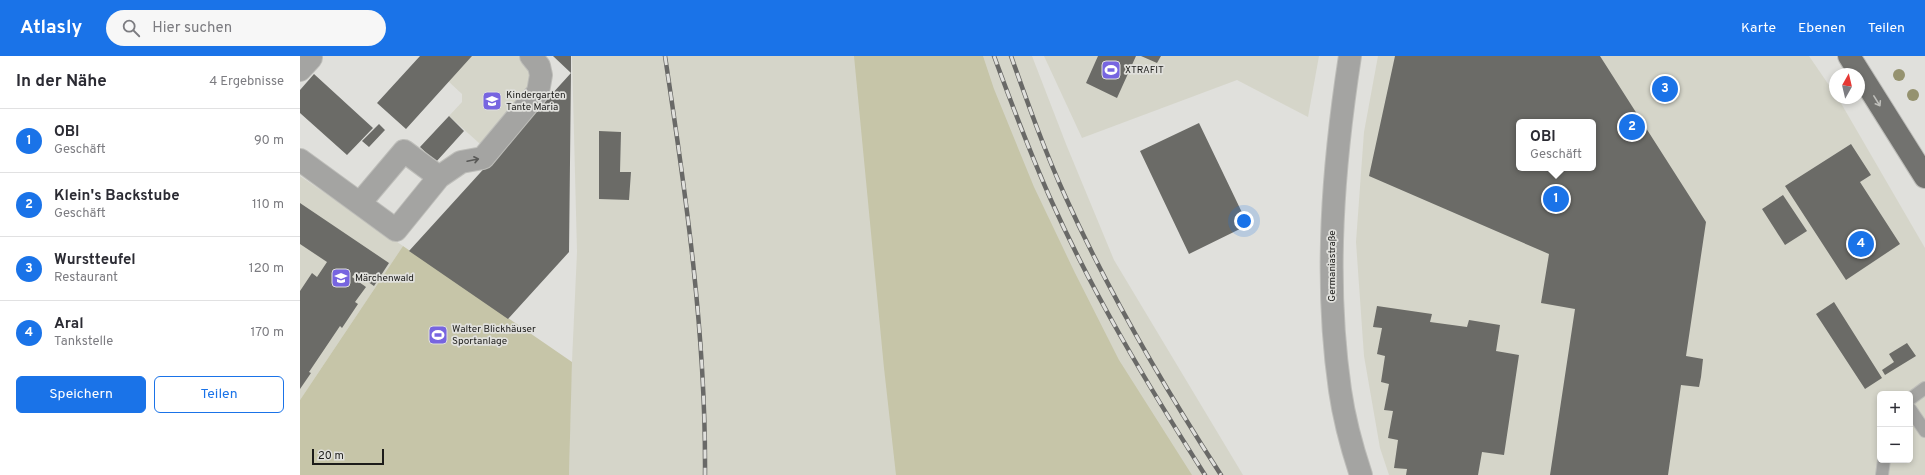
<!DOCTYPE html>
<html lang="de">
<meta charset="utf-8">
<style>
body{margin:0;font-family:Overpass,sans-serif;background:#f7f7f7;color:#2b2b33}
.controls{position:absolute;right:12px;bottom:12px;display:grid;overflow:hidden;border-radius:6px;box-shadow:0 2px 6px #0003}
.controls button{width:36px;height:36px;display:grid;place-items:center;padding:0;border:0;border-bottom:1px solid #e1e1e2;background:#fff;color:#2b2b33;font:20px sans-serif}
.compass{position:absolute;left:1529px;top:12px;width:36px;height:36px;border-radius:50%;background:#fff;box-shadow:0 2px 6px #0003;rotate:8deg}
.scale{position:absolute;left:12px;bottom:10px;width:72px;box-sizing:border-box;padding-left:4px;border:2px solid #1c1c1a;border-top:0;font-size:11px;line-height:14px;white-space:nowrap;color:#1c1c1a;-webkit-text-stroke:3px #e0e0dc;paint-order:stroke}
.you{position:absolute;left:944px;top:165px;width:14px;height:14px;margin:-10px;border:3px solid #fff;border-radius:50%;background:#1a73e8;box-shadow:0 0 0 6px #1a73e833}
.badge{display:grid;place-items:center;width:26px;height:26px;border-radius:50%;background:#1a73e8;color:#fff;font-size:13px;font-weight:700}
.pin{position:absolute;translate:-50% -50%;border:2px solid #fff;box-shadow:0 1px 4px #0006}
.popup{position:absolute;left:1216px;top:63px;width:80px;height:52px;box-sizing:border-box;display:grid;place-content:center;border-radius:6px;background:#fff;filter:drop-shadow(0 1px 3px #0005);font-size:13px;white-space:nowrap;color:#7c7c81}
.popup b{font-size:15px;color:#2b2b33}
.popup::after{content:'';position:absolute;left:50%;top:100%;margin-left:-8px;border:8px solid transparent;border-top-color:#fff}
.list{margin:0;padding:0;list-style:none}
h2{display:flex;justify-content:space-between;align-items:center;height:52px;margin:0;padding:0 16px;font-size:17px}
h2 small{font-size:13px;font-weight:400;color:#7c7c81}
.list li{display:grid;grid-template-columns:26px 1fr auto;gap:12px;align-items:center;box-sizing:border-box;height:64px;padding:0 16px;border-top:1px solid #e1e1e2}
.list b{display:block;font-size:15px;white-space:nowrap}
.list p{margin:0;font-size:13px;white-space:nowrap;color:#7c7c81}
.list em{font-size:13px;font-style:normal;color:#7c7c81}
.actions{display:flex;gap:8px;padding:12px 16px}
.actions a{flex:1;padding:9px 0;border:1px solid #1a73e8;border-radius:6px;text-align:center;font-size:14px;color:#1a73e8}
.actions .main{background:#1a73e8;color:#fff}
.icon{flex:none;width:22px;height:22px;fill:none;stroke:currentColor;stroke-width:2;stroke-linecap:round;stroke-linejoin:round}
.map{position:relative;flex:none;width:1625px;height:419px;overflow:hidden}
header{display:flex;align-items:center;gap:24px;box-sizing:border-box;height:56px;padding:0 20px;background:#1a73e8;color:#fff}
header strong{font-size:19px}
nav{display:flex;gap:22px;margin-inline-start:auto;font-size:14px}
.search{width:280px;height:36px;background:#f7f7f7;display:flex;align-items:center;gap:10px;box-sizing:border-box;padding:0 14px;border-radius:22px;color:#7c7c81;font-size:15px}
main{display:flex}
aside{flex:1;background:#fff}
.map>svg:first-child{display:block}
</style>
<header>
<strong>Atlasly</strong>
<div class="search"><svg class="icon" aria-label="search" viewBox="0 0 24 24"><circle cx="10" cy="10" r="6"/><path d="M15 15l6 6"/></svg>Hier suchen</div>
<nav><a>Karte</a><a>Ebenen</a><a>Teilen</a></nav>
</header>
<main>
<aside>
<h2>In der Nähe<small>4 Ergebnisse</small></h2>
<ul class="list">
<li><span class="badge">1</span><div><b>OBI</b><p>Geschäft</p></div><em>90 m</em></li>
<li><span class="badge">2</span><div><b>Klein's Backstube</b><p>Geschäft</p></div><em>110 m</em></li>
<li><span class="badge">3</span><div><b>Wurstteufel</b><p>Restaurant</p></div><em>120 m</em></li>
<li><span class="badge">4</span><div><b>Aral</b><p>Tankstelle</p></div><em>170 m</em></li>
</ul>
<div class="actions"><a class="main">Speichern</a><a>Teilen</a></div>
</aside>
<div class="map">
<svg width="1625" height="419" viewBox="0 0 1625 419">
<rect width="100%" height="100%" fill="#e0e0dc"/>
<path fill="#d5d5c9" fill-rule="evenodd" d="M121 0H220L227 7 231 21 227 36 182 88 179 87 149 60 162 46V38Z
M272 0H732L766 88 814 204 943 419H269L271 327 277 196Z
M744 0H1019L1008 61 937 24 782 82Z
M1078 0H1509L1535 38V42H1538L1625 192V419H1089L1080 392 1064 300 1056 186 1064 76ZM1219 66H1293V112H1219ZM1580 338H1610V404H1580Z
M0 120 103 190 0 344Z"/>
<path fill="#c6c5a8" d="M554 0H683L694 33 734 131 775 217 819 304 892 419H596L584 312Z
M103 190 272 306 269 419H0V344Z"/>
<path fill="#6b6b67" fill-rule="evenodd" d="M120 0H172L106 73 77 47Z
M253 0H271V17Z
M798 0H836L817 42 786 27Z
M841 0H861L857 7Z
M1095 0H1300L1406 166 1386 300 1403 303 1401 321 1399 331 1381 329 1368 419H1250L1275 253 1241 247 1249 198 1069 120ZM1219 66H1293V112H1219Z
M271 17 269 196 208 263 109 195Z
M14 18 73 72 47 99 0 57V34Z
M149 60 164 75 136 106 120 91Z
M899 67 948 169 889 198 840 95Z
M79 68 85 74 69 91 62 85Z
M299 75 321 76 320 116H331L329 144 299 143Z
M1551 88 1571 119 1560 126 1600 188 1546 224 1485 130Z
M1483 139 1507 175 1485 189 1462 153Z
M0 147 89 207 74 230 55 217 52 221 66 231 55 246 58 248 42 272 40 270 9 316 11 317 0 333V235L12 217 17 221 27 206 0 188Z
M1534 246 1582 322 1565 333 1516 258Z
M1077 250 1132 258 1130 266 1167 271 1169 264 1200 269 1196 295 1219 299 1204 399 1182 396 1178 419H1106L1107 413 1094 412 1098 384 1088 382 1093 355 1084 354 1089 328 1081 326 1085 300 1077 298 1082 272 1073 271Z
M1607 287 1616 300 1585 319 1582 314 1594 306 1589 298Z"/>
<g fill="none" stroke-linecap="round" stroke-linejoin="round">
<defs>
<path id="service" d="M1610 343 1625 332
M1610 353 1625 375
M1582 419 1584 404"/>
<path id="minor" d="M1050 0C1033 110 1024 223 1040 334 1044 362 1052 392 1061 419
M0 14 11 2
M0 104 96 174 139 121 161 106 183 102 238 36 241 19 239 10 231 0
M60 147 104 95 139 121"/>
<path id="primary" d="M1549 0 1625 121"/>
</defs>
<use href="#service" stroke="#bdbdb9" stroke-width="14"/>
<use href="#minor" stroke="#bdbdb9" stroke-width="24"/>
<use href="#primary" stroke="#bdbdb9" stroke-width="24"/>
<use href="#service" stroke="#a4a4a2" stroke-width="12"/>
<use href="#minor" stroke="#a4a4a2" stroke-width="22"/>
<use href="#primary" stroke="#72726f" stroke-width="22"/>
<defs>
<path id="rail" d="M365 0C386 139 406 278 405 419
M694 0C712 49 730 97 751 144 794 240 849 331 905 419
M711 0C728 48 745 96 766 142 809 237 864 331 921 419"/>
</defs>
<use href="#rail" stroke="#696967" stroke-width="4.5"/>
<use href="#rail" stroke="#e0e0dc" stroke-width="3" stroke-dasharray="9" stroke-linecap="butt"/>
</g>
<g fill="#95926f">
<circle cx="1599" cy="19" r="6"/>
<circle cx="1613" cy="39" r="6"/>
</g>
<defs><path id="oneway-shaft" d="M-6 0H5M1.5-3L5.5 0L1.5 3" fill="none" stroke-width="1.6" stroke-linecap="round" stroke-linejoin="round"/></defs>
<use stroke="#bfbfbb" href="#oneway-shaft" transform="translate(1577 45) rotate(58)"/>
<use stroke="#595957" href="#oneway-shaft" transform="translate(173 104) rotate(-12)"/>
<defs>
<symbol id="stadium-square" viewBox="-11 -11 22 22"><rect x="-9" y="-9" width="18" height="18" rx="4" fill="#7765e0" stroke="#e0e0dc"/><path d="M0-5a6.5 5 0 1 0 0 10a6.5 5 0 1 0 0-10ZM-3.5-1.8h7v3.6h-7Z" fill="#fff"/></symbol>
<symbol id="school-square" viewBox="-11 -11 22 22"><rect x="-9" y="-9" width="18" height="18" rx="4" fill="#7765e0" stroke="#e0e0dc"/><path d="M0-5L7-2L0 1L-7-2ZM-4 1L0 2.5L4 1V4Q0 6-4 4Z" fill="#fff"/></symbol>
</defs>
<g fill-rule="evenodd">
<use href="#stadium-square" x="800" y="3" width="22" height="22"/>
<use href="#school-square" x="181" y="34" width="22" height="22"/>
<use href="#school-square" x="30" y="211" width="22" height="22"/>
<use href="#stadium-square" x="127" y="268" width="22" height="22"/>
</g>
<g text-anchor="middle" dominant-baseline="central" stroke-width="3.5" stroke-linejoin="round" paint-order="stroke">
<g font-size="10" fill="#1c1c1a" stroke="#e0e0dc" text-anchor="start">
<text x="825" y="14">XTRAFIT</text>
<text x="206" y="39">Kindergarten<tspan x="206" dy="12">Tante Maria</tspan></text>
<text x="55" y="222">Märchenwald</text>
<text x="152" y="273">Walter Blickhäuser<tspan x="152" dy="12">Sportanlage</tspan></text>
</g>
<g font-size="10" fill="#1c1c1a" stroke="#e0e0dc">
<text transform="translate(1032 210) rotate(-90)">Germaniastraße</text>
</g>
</g>
</svg>
<div class="controls">
<button>+</button>
<button>−</button>
</div>
<svg class="compass" viewBox="-18 -18 36 36"><path d="M0-13l5 13h-10z" fill="#e53935"/><path d="M0 13l5-13h-10z" fill="#7c7c81"/></svg>
<div class="scale">20 m</div>
<div class="you"></div>
<div class="pin badge" style="left:1256px;top:143px">1</div>
<div class="popup"><b>OBI</b>Geschäft</div>
<div class="pin badge" style="left:1332px;top:71px">2</div>
<div class="pin badge" style="left:1365px;top:33px">3</div>
<div class="pin badge" style="left:1561px;top:188px">4</div>
</div>
</main>
